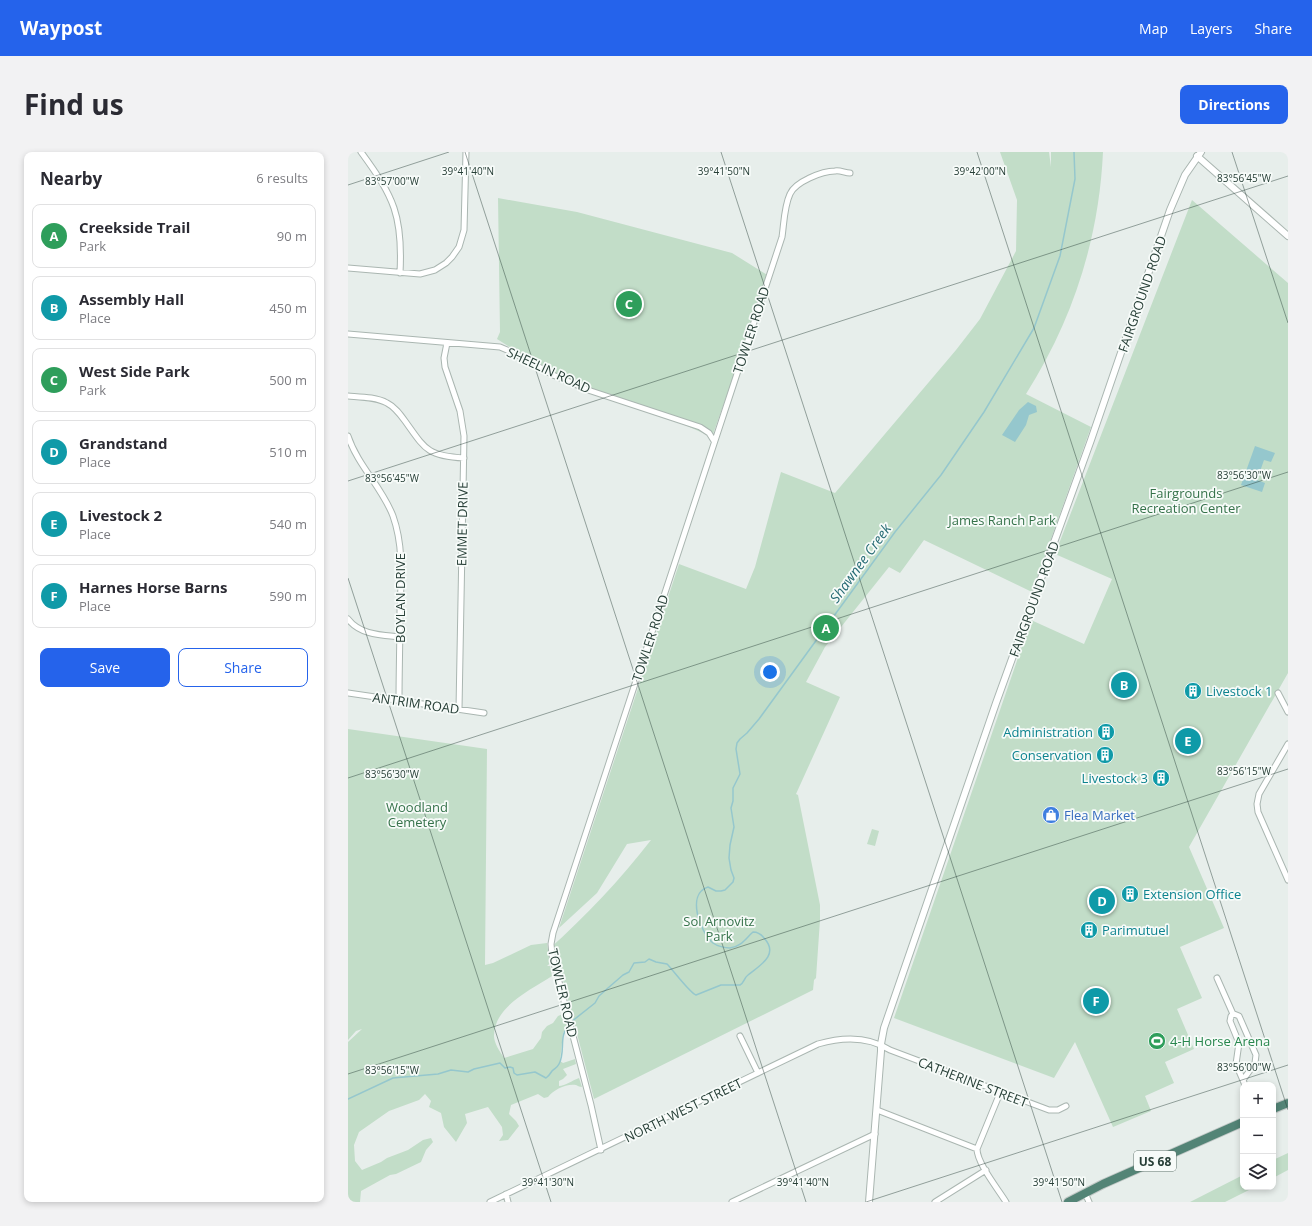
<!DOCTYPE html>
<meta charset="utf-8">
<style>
body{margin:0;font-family:"Open Sans",sans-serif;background:#f2f2f3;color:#2b2b33}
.controls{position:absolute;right:12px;bottom:12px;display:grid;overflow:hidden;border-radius:8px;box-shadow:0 2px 6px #0003}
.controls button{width:36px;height:36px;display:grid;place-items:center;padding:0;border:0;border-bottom:1px solid #e1e1e2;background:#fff;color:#2b2b33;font:20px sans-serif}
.you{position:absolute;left:422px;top:520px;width:14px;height:14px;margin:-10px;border:3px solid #fff;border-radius:50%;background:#1a73e8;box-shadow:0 0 0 6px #1a73e833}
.badge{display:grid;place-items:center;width:26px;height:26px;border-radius:50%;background:#2563eb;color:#fff;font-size:13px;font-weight:700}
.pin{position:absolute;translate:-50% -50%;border:2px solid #fff;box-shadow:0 1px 4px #0006}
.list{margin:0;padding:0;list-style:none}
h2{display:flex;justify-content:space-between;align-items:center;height:52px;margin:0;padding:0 16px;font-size:17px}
h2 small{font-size:13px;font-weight:400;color:#7c7c81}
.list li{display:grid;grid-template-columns:26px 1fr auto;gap:12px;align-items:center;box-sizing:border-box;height:64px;margin:0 8px 8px;padding:0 8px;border:1px solid #e1e1e2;border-radius:8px}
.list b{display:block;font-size:15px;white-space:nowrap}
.list p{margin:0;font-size:13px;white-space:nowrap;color:#7c7c81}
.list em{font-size:13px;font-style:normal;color:#7c7c81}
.actions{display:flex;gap:8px;padding:12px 16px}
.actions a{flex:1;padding:9px 0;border:1px solid #2563eb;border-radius:8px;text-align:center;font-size:14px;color:#2563eb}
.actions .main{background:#2563eb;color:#fff}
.icon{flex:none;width:22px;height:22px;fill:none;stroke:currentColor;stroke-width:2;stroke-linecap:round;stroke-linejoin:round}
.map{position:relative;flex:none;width:940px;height:1050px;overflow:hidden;border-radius:8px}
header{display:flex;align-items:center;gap:24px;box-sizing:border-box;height:56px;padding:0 20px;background:#2563eb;color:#fff}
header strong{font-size:19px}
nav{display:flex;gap:22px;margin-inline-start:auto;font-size:14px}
.intro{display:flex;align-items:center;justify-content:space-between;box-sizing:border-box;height:96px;padding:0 24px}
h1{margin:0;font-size:28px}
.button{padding:10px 18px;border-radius:8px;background:#2563eb;color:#fff;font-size:14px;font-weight:700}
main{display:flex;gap:24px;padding:0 24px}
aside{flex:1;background:#fff;border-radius:8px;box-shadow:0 2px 6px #0003}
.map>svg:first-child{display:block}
</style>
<header>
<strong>Waypost</strong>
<nav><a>Map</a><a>Layers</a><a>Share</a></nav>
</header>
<div class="intro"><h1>Find us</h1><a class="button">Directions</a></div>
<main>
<aside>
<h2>Nearby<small>6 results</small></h2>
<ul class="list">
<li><span class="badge" style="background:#2e9e5b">A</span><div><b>Creekside Trail</b><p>Park</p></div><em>90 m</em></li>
<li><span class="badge" style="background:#0f9aa8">B</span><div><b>Assembly Hall</b><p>Place</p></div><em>450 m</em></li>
<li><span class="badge" style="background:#2e9e5b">C</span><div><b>West Side Park</b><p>Park</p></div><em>500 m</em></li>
<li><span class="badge" style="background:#0f9aa8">D</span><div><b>Grandstand</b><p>Place</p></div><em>510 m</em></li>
<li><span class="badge" style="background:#0f9aa8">E</span><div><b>Livestock 2</b><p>Place</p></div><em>540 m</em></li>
<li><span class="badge" style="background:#0f9aa8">F</span><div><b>Harnes Horse Barns</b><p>Place</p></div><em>590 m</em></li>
</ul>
<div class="actions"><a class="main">Save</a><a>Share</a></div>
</aside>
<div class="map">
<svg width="940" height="1050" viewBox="0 0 940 1050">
<rect width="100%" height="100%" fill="#e7eeeb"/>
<path fill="#c2ddc8" d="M652 0H701L703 15V0H755C751 87 725 168 678 242L743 275 684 440 576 388 552 421 541 415 477 495 458 530 492 545 448 642 446 641 450 643 472 753V768L468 826 466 828 465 838 246 947 209 805 199 814H202L204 824C183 838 146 854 146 884 146 891 152 900 156 906L185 897 193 886 194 880 199 874 205 871 210 864 215 862 219 875 215 881 212 909 215 911 227 907 228 912 215 917 219 923 215 927 211 929V934C217 934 225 928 231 926L234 935C232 935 230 934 228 933 219 931 205 938 200 945L196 946 190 942 163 953 161 962 168 969 171 974 160 988 151 989 155 983 154 975 140 955 117 962 119 971 108 990 96 975 93 961 81 955 83 949 77 942 71 948 41 959 11 980 6 993 7 1009 14 1018 33 1010 39 1006 60 998 75 988 83 986 85 990 78 998 73 1010 48 1022 42 1023 13 1039 12 1050H0V890L14 877 8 879 0 888V577L139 597 137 813 145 811 183 793 199 791 200 798C238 764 272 728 303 688L279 692 249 741 211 776 331 412 398 437 407 415 433 320 487 341 608 198 632 167 668 99 669 48Z
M150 46 229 60 384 101 421 124 364 285 303 258 205 223 149 187 152 180Z
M844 48 940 131V521L841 695 876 776 832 795 854 846 829 857 846 897 817 910 826 931 797 944 803 959 765 975 727 890 706 926 546 866 683 468 736 492 764 427 707 402Z
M524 677 531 679 527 694 519 692Z
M940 1001V1018L925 1026V1008Z
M895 1023V1035H907L877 1050H842Z"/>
<path fill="#95c7cd" d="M680 250 688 254 689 260 681 263 678 273 667 290 654 283 671 258Z
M907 294 927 301 923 310 916 308 909 328 917 331 914 340 893 333Z"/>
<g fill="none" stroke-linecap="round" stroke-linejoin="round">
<path stroke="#95c7cd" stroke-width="1.5" d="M223 870 247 851 251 844 260 836 275 823 281 820 286 811 297 810 301 807 308 810 319 812C325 818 342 841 348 843L373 833H392C396 831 396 826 400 823 411 814 432 803 416 786 413 782 410 780 405 780 398 786 393 795 382 796 377 796 369 794 365 791 352 780 338 742 360 735L368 739H373L377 738 385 730 386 726 383 718 381 706 382 693 386 675 383 656 385 649V636L392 622 388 597 389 591 392 587 399 581 411 567 547 380 593 323 636 260 686 176 712 104 727 27 726 0
M0 947 45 926 90 922 103 918 120 920 126 917 152 911 157 916 162 915 165 916 166 921 169 923 187 920 198 926C201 924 202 922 204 919 207 916 209 916 211 912 218 899 210 884 221 873"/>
<defs>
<path id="minor" d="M13 0C46 45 55 64 52 121
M0 116 72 122 87 118 98 111 104 105 111 95 116 78 118 0
M0 182 152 195 166 201 205 223 243 239 352 275 361 281 366 289
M99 191 96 206 97 215 112 259 116 284 111 557
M0 244C13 245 28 245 39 251 47 255 52 262 57 269 77 297 79 304 116 306
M0 284C10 314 34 335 45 364 56 395 53 428 52 460 52 490 51 519 51 549
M0 467C12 483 34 483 52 485
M0 541 136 561
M930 541 940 560
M940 592 911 642 909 652 910 660 940 728
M869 826 885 862
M392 884 410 921
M895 928 907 911 908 903 891 864 886 862 883 864 882 869 891 891 888 912 897 933
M652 941 629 997C629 1011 650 1037 658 1050
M529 958 629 997
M253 998 243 953 204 803 203 792 205 781 434 85C436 72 436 55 442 42 447 30 474 19 487 19 492 18 497 21 502 21
M737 1041 741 1050
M158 1042 160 1050
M142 1050 470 892C494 885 520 884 542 898L701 958H710L718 954
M384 1050 527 982
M587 1050 638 1018"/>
<path id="tertiary" d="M849 4 940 84
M521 1050 533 899V892L536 876 648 551 743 288 822 58 837 23 853 0"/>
<path id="trunk" d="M925 957 940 951
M720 1050 755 1032 895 970"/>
</defs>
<use href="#minor" stroke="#aab6b1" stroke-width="7"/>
<use href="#tertiary" stroke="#aab6b1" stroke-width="8"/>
<use href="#trunk" stroke="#c3c9c7" stroke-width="10"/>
<use href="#minor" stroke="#fff" stroke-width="5"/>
<use href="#tertiary" stroke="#fff" stroke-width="6"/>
<use href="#trunk" stroke="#538476" stroke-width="8"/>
</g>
<path fill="none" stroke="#273f37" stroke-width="1" stroke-opacity="0.45" d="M117 0 458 1050M373 0 714 1050M629 0 940 958M884 0 940 171M0 33 101 0M0 329 940 24M0 426 203 1050M0 626 940 320M0 922 940 617M518 1050 940 913"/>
<defs>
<symbol id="building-disc" viewBox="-11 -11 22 22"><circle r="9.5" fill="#0f9aa8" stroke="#f7fbf9"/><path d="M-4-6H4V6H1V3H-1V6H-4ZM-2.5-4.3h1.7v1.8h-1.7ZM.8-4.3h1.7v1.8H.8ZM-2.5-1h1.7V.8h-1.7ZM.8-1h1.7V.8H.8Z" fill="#fff"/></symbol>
<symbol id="shop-disc" viewBox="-11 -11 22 22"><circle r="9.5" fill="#3f7fe0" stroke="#f7fbf9"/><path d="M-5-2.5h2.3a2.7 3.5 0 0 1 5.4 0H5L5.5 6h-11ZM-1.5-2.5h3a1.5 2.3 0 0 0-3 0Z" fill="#fff"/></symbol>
<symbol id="stadium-disc" viewBox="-11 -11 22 22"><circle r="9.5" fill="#2e9e5b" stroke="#f7fbf9"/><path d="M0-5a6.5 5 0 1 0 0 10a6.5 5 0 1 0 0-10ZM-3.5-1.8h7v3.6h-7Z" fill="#fff"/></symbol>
</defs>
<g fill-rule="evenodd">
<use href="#building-disc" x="835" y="529" width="20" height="20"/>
<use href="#building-disc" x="748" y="570" width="20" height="20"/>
<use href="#building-disc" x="747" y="593" width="20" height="20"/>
<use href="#building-disc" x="803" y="616" width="20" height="20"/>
<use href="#shop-disc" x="693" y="653" width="20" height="20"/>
<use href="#building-disc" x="772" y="732" width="20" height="20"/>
<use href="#building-disc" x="731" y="768" width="20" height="20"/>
<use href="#stadium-disc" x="799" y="879" width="20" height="20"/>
</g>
<g text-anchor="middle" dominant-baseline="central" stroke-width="3.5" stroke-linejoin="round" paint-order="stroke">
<rect fill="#f7fbf9" stroke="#657771" stroke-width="1" x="786" y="999" width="42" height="20" rx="3"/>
<g font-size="12" font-weight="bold" fill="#273f37">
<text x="807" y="1009">US 68</text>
</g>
<g font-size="13" fill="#273f37" stroke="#f7fbf9">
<text transform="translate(794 142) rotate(-71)">FAIRGROUND ROAD</text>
<text transform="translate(403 178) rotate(-72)">TOWLER ROAD</text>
<text transform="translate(201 218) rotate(25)">SHEELIN ROAD</text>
<text transform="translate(114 372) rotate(-89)">EMMET DRIVE</text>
<text transform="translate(52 446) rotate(-90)">BOYLAN DRIVE</text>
<text transform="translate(686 447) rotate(-70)">FAIRGROUND ROAD</text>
<text transform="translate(302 486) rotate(-72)">TOWLER ROAD</text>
<text transform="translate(68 551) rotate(8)">ANTRIM ROAD</text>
<text transform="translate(215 841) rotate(77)">TOWLER ROAD</text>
<text transform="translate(625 930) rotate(21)">CATHERINE STREET</text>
<text transform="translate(335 958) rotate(-26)">NORTH WEST STREET</text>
</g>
<g font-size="13" fill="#35724a" stroke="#f7fbf9">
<text x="838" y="341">Fairgrounds<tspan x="838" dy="15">Recreation Center</tspan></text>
<text x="654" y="368">James Ranch Park</text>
<text x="69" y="655">Woodland<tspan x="69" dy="15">Cemetery</tspan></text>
<text x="371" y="769">Sol Arnovitz<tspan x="371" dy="15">Park</tspan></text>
</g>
<g font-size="13" fill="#0d838f" stroke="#f7fbf9" text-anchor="start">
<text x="858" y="539">Livestock 1</text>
<text x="745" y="580" text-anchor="end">Administration</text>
<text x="744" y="603" text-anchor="end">Conservation</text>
<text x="800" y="626" text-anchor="end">Livestock 3</text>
<text x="795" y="742">Extension Office</text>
<text x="754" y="778">Parimutuel</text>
</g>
<g font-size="13" fill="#366cbe" stroke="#f7fbf9" text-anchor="start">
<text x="716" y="663">Flea Market</text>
</g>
<g font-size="13" fill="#27864d" stroke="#f7fbf9" text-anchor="start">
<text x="822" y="889">4-H Horse Arena</text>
</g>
<g font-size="14" font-style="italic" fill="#276c75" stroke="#f7fbf9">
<text transform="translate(512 411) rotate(-54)">Shawnee Creek</text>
</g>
</g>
<g font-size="10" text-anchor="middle" fill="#273f37" stroke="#f7fbf9" stroke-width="3.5" stroke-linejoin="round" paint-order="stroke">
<text x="120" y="23">39°41'40"N</text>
<text x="376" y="23">39°41'50"N</text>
<text x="632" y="23">39°42'00"N</text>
<text x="896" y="30">83°56'45"W</text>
<text x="44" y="33">83°57'00"W</text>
<text x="896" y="327">83°56'30"W</text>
<text x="44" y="330">83°56'45"W</text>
<text x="896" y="623">83°56'15"W</text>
<text x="44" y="626">83°56'30"W</text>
<text x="896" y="919">83°56'00"W</text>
<text x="44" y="922">83°56'15"W</text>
<text x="200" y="1034">39°41'30"N</text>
<text x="455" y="1034">39°41'40"N</text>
<text x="711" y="1034">39°41'50"N</text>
</g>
</svg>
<div class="controls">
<button>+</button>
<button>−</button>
<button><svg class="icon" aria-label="layers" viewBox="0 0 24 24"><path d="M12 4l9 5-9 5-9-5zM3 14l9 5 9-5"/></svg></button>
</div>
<div class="you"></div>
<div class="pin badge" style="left:478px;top:476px;background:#2e9e5b">A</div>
<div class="pin badge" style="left:776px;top:533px;background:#0f9aa8">B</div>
<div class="pin badge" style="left:281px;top:152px;background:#2e9e5b">C</div>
<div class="pin badge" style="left:754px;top:749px;background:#0f9aa8">D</div>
<div class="pin badge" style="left:840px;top:589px;background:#0f9aa8">E</div>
<div class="pin badge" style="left:748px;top:849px;background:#0f9aa8">F</div>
</div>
</main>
